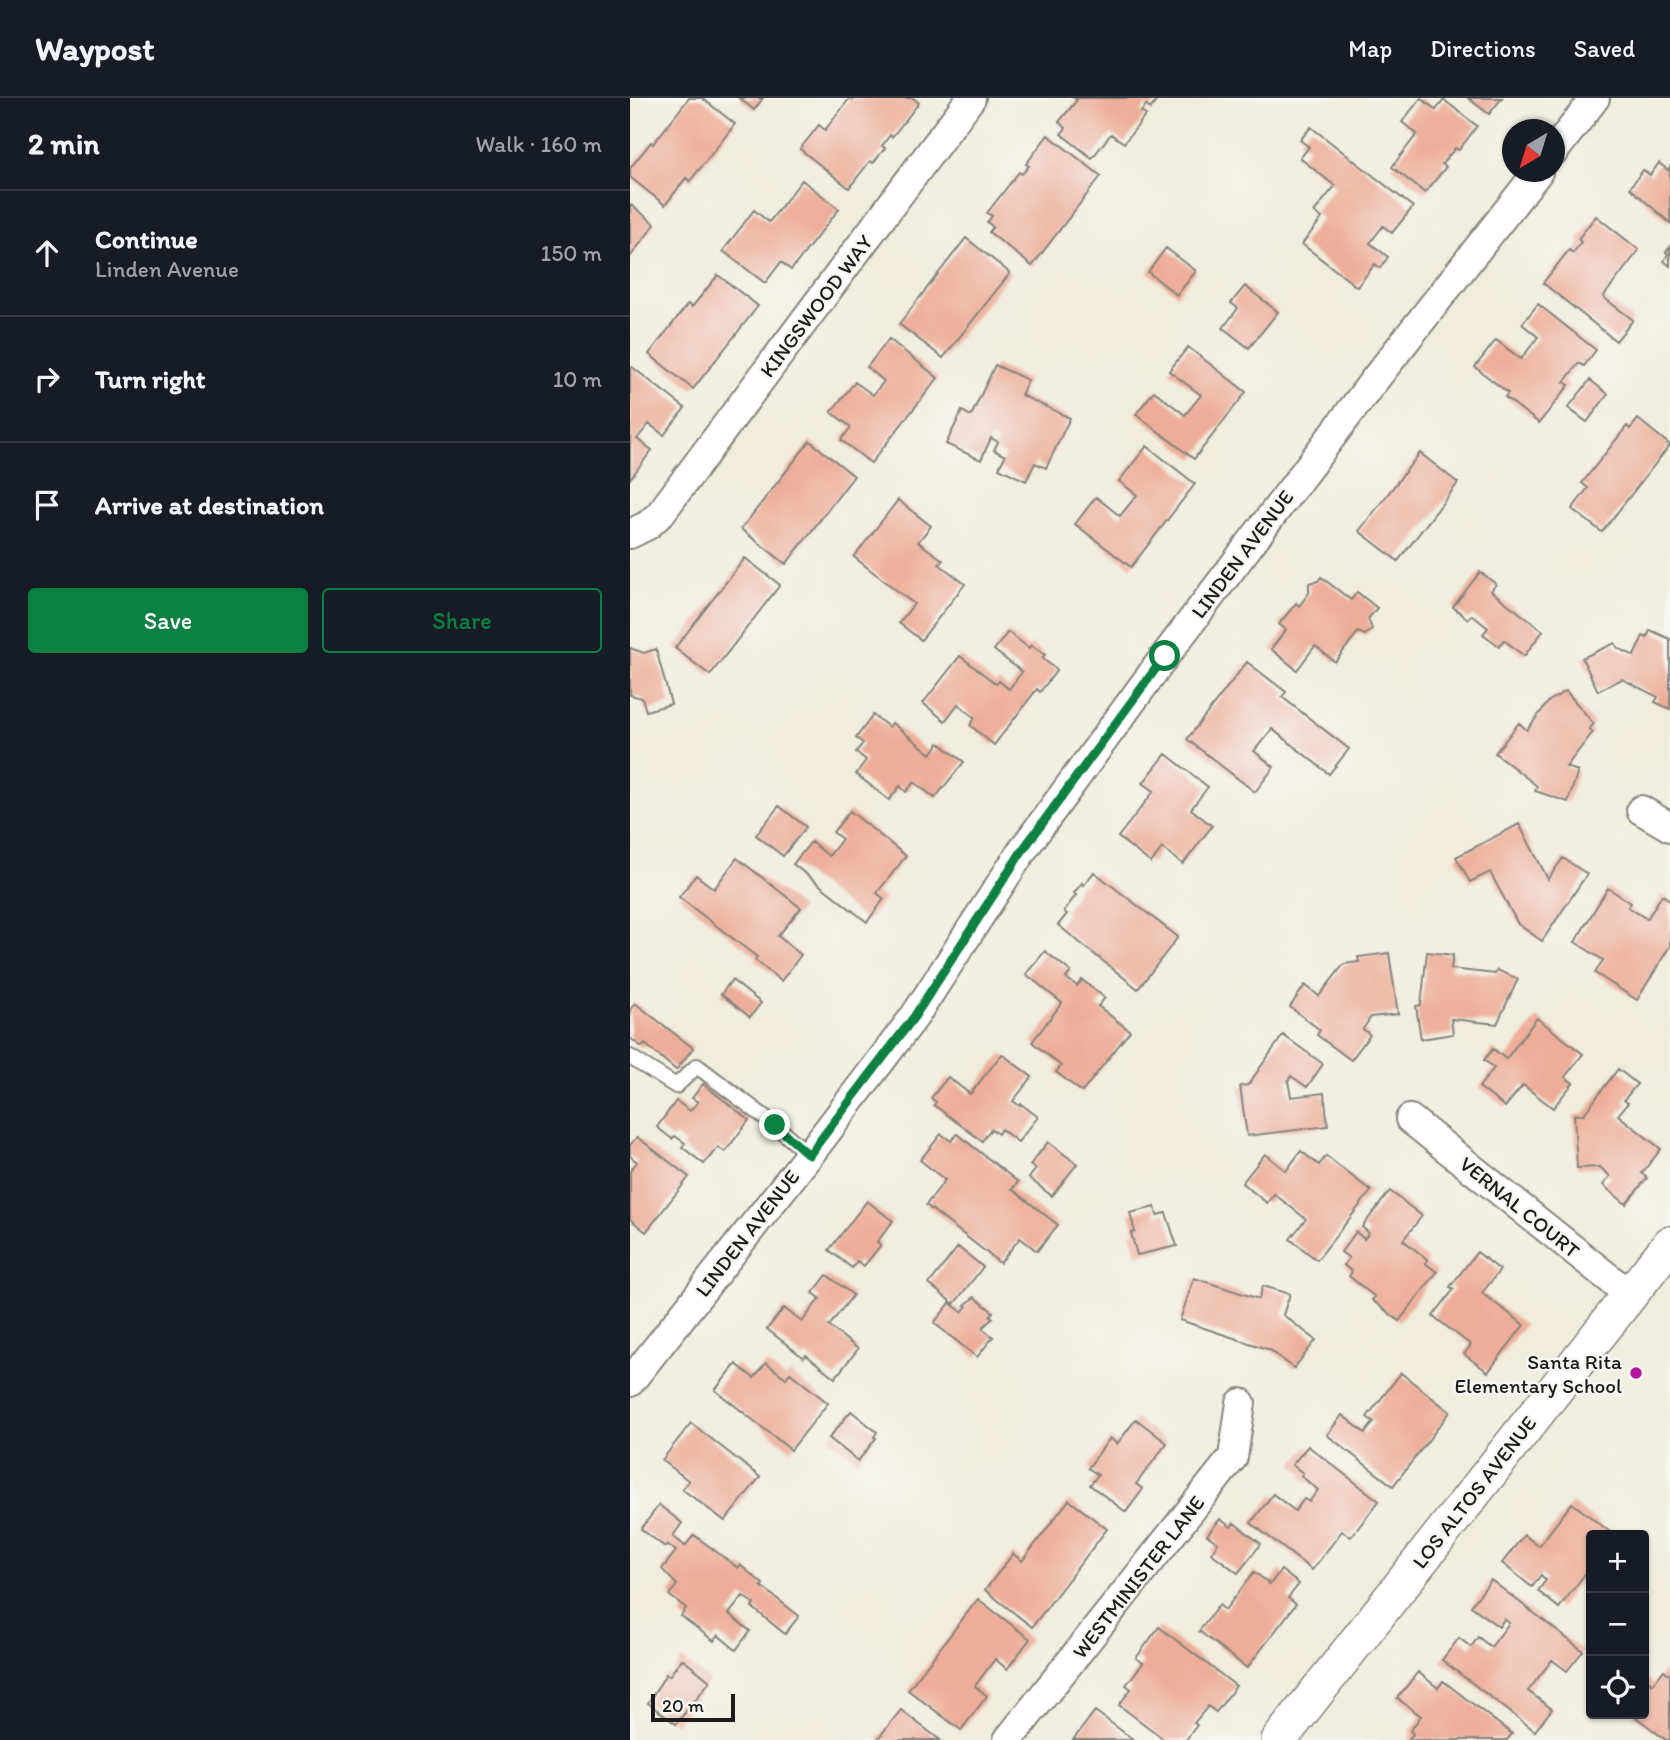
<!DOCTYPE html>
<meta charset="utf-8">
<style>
body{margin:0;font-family:Itim,sans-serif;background:#20242c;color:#f1f3f6}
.controls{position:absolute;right:21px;bottom:21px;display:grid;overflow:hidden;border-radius:7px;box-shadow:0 2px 5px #0004}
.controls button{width:63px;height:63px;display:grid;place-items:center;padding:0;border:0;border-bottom:2px solid #363941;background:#171b24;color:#f1f3f6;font:35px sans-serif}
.compass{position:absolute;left:872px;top:21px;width:63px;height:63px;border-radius:50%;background:#171b24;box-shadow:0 2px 5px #0004;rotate:218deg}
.scale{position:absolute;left:21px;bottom:18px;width:84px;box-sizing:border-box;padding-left:7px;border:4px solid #1c1c1c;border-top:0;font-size:19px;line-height:24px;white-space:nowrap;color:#1c1c1c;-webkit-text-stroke:5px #f6f6f2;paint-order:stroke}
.stop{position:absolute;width:21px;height:21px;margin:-16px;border:5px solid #0b8043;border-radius:50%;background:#fff}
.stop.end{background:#0b8043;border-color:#fff;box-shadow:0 2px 7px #0008}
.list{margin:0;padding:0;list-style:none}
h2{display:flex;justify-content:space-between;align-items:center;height:91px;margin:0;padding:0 28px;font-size:30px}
h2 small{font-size:23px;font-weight:400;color:#9ea1a6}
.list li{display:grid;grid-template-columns:46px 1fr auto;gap:21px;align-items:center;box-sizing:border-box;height:126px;padding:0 28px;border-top:2px solid #363941}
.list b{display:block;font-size:26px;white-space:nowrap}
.list p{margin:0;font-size:23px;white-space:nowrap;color:#9ea1a6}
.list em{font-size:23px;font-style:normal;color:#9ea1a6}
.actions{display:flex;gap:14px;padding:21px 28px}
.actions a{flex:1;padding:16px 0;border:2px solid #0b8043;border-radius:7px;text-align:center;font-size:24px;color:#0b8043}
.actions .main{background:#0b8043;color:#fff}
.icon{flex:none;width:38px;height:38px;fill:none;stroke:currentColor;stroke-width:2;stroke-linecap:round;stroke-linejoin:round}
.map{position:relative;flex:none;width:1040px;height:1642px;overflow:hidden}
header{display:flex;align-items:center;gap:42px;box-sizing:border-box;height:98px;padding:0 35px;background:#171b24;border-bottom:2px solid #363941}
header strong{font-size:33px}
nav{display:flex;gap:38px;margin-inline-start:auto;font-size:24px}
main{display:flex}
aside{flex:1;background:#171b24}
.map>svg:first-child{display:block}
</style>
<header>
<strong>Waypost</strong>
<nav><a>Map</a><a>Directions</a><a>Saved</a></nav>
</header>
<main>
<aside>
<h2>2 min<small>Walk · 160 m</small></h2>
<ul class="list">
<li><svg class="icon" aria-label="ahead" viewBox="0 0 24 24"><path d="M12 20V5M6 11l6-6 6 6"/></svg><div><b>Continue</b><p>Linden Avenue</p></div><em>150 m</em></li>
<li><svg class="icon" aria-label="right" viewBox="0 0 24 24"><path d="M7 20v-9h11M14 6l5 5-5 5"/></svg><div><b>Turn right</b></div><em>10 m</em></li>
<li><svg class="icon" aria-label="arrive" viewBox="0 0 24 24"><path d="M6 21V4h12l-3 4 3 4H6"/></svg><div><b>Arrive at destination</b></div></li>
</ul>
<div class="actions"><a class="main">Save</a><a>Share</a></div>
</aside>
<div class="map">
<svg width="1040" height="1642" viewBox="0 0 1040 1642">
<rect width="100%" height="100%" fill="#f6f6f2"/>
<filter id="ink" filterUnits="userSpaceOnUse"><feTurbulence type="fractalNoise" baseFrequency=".0143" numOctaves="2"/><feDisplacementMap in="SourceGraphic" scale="14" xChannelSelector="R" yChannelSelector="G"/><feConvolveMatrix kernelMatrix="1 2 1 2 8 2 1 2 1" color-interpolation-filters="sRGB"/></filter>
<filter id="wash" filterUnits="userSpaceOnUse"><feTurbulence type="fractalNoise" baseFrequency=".00686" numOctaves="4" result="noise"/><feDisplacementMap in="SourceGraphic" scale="28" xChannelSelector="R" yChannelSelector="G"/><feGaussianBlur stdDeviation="1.57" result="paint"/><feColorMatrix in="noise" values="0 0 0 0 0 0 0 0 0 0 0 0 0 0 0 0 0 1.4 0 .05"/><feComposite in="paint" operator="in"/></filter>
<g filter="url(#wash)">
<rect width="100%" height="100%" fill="#f0eddb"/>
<g id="blocks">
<path fill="#edad99" d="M59 0H72L105 26 60 83 56 80 35 107 0 79V70L21 44 23 46Z
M109 0H133L124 12Z
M220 0 223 2 225 0H283L289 5 262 39 260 37 252 48 255 50 243 65 240 63 219 90 170 51 189 27 195 32Z
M444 0H529L520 11 516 7 511 14 516 17 494 45 481 36 462 60 431 36 436 30 429 24 447 2Z
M791 0 806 12 814 2 847 28 829 52 825 50 812 66 816 69 795 95 762 69 787 36 772 24Z
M838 0H872L859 16Z
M681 29 783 109 762 135 753 128 740 145 758 159 750 170 745 166 727 189 672 146 692 120 684 114 705 88 670 60 679 49 670 42Z
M418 37 471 78 402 168 359 134 363 129 357 124 362 118 357 115 389 74 392 76 399 68 396 66Z
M1029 65 1038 72 1040 69V125L1000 90 1013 72 1020 77Z
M172 82 209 111 161 172 151 164 135 185 93 153 124 112 139 124Z
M0 106 25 126 0 159Z
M966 118 1009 152 973 199 1003 222 986 243 913 185 939 152 943 155 951 144 948 141Z
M336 140 380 175 313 260 269 226Z
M1040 149V168L1034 163 1038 156 1036 154Z
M536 150 566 173 547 197 518 174Z
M88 177 128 208 63 291 19 256 58 206 62 209Z
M615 188 648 214 619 250 593 230 608 210 601 205Z
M908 206 966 252 954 268 949 265 934 284 939 287 909 325 875 299 878 295 845 269 866 242 891 261 908 239 892 226Z
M259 241 308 280 241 365 211 342 221 329 201 314 225 284 243 297 254 283 237 269Z
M558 249 616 294 564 361 506 316 524 293 555 317 571 297 539 273Z
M365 267 398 282 391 297 440 320 416 370 405 365 396 383 369 370 375 358 364 352 368 344 361 340 351 362 316 346 332 313 341 318Z
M2 269 55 310 34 337 19 326 7 341 22 352 0 381V271Z
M960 282 978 296 957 324 938 310Z
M1008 321 1040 347 972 434 942 411 958 390 952 385 997 328 1000 331Z
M180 343 224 378 156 466 111 431Z
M517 348 565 386 501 469 445 426 466 399 490 418 507 397 489 383Z
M790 355 828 385 768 463 729 433Z
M268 402 301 428 288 444 313 462 309 466 335 486 291 542 269 525 284 506 224 459Z
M115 460 150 487 80 577 45 550Z
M850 474 866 486 861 493 913 533 894 558 874 542 869 548 853 536 858 530 842 517 838 521 823 509Z
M691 479 721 502 727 494 747 510 738 521 742 531 735 537 728 534 705 564 685 548 667 572 641 551 656 532 649 526 666 505 669 508 679 495V485L688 483Z
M1020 532 1040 541V611L1025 604 1028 599 992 581 968 593 952 560 985 545 988 550 1004 558 1013 538 1017 540Z
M378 534 399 550 401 547 415 557 412 560 427 572 410 594 407 591 364 647 340 627 345 620 328 606 315 623 293 605 330 558 366 586 369 583 379 591 392 574 364 552Z
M0 550 14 555 26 551 41 606 16 613 12 600 0 597Z
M617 564 656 594 652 599 719 651 699 676 642 631 624 653 644 669 625 694 557 641Z
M936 593 964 626 959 631 963 634 936 669 948 673 938 704 905 693 907 688 865 655 889 625 897 632 919 603Z
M243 617 259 629 262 625 301 656 309 645 334 664 305 700 284 684 276 694 270 688 259 702 226 676 236 662 226 654 233 645 226 640Z
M536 656 578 689 561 711 582 728 553 766 532 750 521 765 488 739 524 693 513 685Z
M149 708 176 729 153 758 126 737Z
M220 713 276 758 247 795 254 801 237 824 163 766 181 744 199 758 212 741 203 734Z
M889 726 918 781 933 760 957 776 912 843 888 826 860 774 840 784 826 759Z
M107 760 171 810 148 838 171 857 151 883 125 862 127 859 49 799 66 777 84 791Z
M464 774 548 839 508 891 428 827 437 816 434 813 446 797 444 795 452 785 454 787Z
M978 790 1001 805 998 809 1017 821 1032 797 1040 802V848L1007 902 965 875 973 862 945 844Z
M415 853 441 874 436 880 447 888 452 882 475 900 468 908 500 933 452 994 426 974 431 968 402 944 432 905 396 876Z
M797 854 823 857 821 871 865 876 867 872 888 881 867 926 821 921 823 936 791 941 786 908 791 907Z
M759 855 768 916 741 919 733 931 740 937 721 962 687 937 690 932 660 909 675 887 689 898 714 866 729 864 728 859Z
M102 882 131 905 120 919 91 896Z
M5 905 63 950 46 972 15 946 12 949 0 940V912Z
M907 920 953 956 935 979 943 985 923 1010 893 987 875 1009 849 989 864 970 854 962 863 951 876 961Z
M653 937 693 966 677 989 661 978 658 983 661 999 694 995 698 1028 617 1038 610 988 618 987Z
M372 956 402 979 383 1003 390 1008 391 1006 408 1019 388 1044 371 1031 368 1036 361 1031 352 1043 304 1007 306 1004 301 1000 318 979 340 996Z
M988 971 1007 986 994 1002 998 1005 988 1017 1031 1051 1012 1075 1017 1080 996 1106 973 1087 980 1078 970 1069 947 1070 944 1017 954 1016Z
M73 986 119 1022 95 1054 88 1049 74 1066 52 1049 55 1045 45 1038 42 1041 27 1029 46 1003 60 1013 68 1004 62 1000Z
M311 1036 321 1043 327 1036 388 1084 382 1091 428 1127 407 1153 390 1140 370 1165 296 1107 315 1082 290 1062Z
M7 1039 59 1079 16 1134 0 1121V1073L7 1064 0 1058V1047Z
M418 1044 447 1066 422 1098 399 1080 406 1071 400 1067Z
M671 1053 689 1067 696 1058 741 1093 687 1162 660 1141 676 1121 644 1096 637 1105 612 1085 635 1056 656 1073Z
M760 1093 792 1118 773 1142 798 1162 795 1165 807 1174 769 1223 742 1202 745 1199 719 1178 722 1174 714 1167 719 1160 711 1154 726 1134 734 1141 739 1135 732 1129Z
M237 1103 263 1123 247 1144 251 1147 234 1168 227 1163 222 1170 199 1152Z
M525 1109 527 1117 536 1115 547 1148 507 1157 501 1135 505 1134 500 1115Z
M328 1149 353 1169 324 1206 299 1186Z
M847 1154 870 1172 852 1195 894 1227 858 1274 834 1256 841 1247 803 1218 824 1191 820 1189Z
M197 1177 223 1197 199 1228 228 1251 205 1280 176 1257 174 1260 137 1231 154 1210 172 1224 190 1200 183 1195Z
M564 1180 629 1201 633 1188 660 1196 653 1217 686 1242 664 1270 640 1252 550 1222Z
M344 1199 363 1214 360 1218 363 1220 352 1230 363 1239 347 1259 304 1225 320 1205 332 1214 337 1208 335 1207Z
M136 1265 156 1280 160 1275 198 1305 161 1352 85 1292 106 1266 124 1280Z
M771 1275 820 1314 763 1388 697 1337 712 1317 735 1335 744 1324 737 1319Z
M221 1313 247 1334 244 1339 246 1340 228 1363 199 1340Z
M506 1321 537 1345 506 1386 513 1391 496 1414 460 1387 468 1377 458 1370 480 1340 487 1346Z
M61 1325 130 1379 95 1423 52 1391 59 1383 32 1362Z
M678 1348 749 1403 721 1439 712 1433 682 1472 621 1425 643 1396 665 1413 674 1401 679 1404 688 1392 671 1378 673 1375 662 1367Z
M439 1402 477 1431 402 1529 355 1492 383 1456 392 1463Z
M942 1405 984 1437H961V1468L929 1510 908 1493 916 1482 911 1477 902 1489 872 1465 894 1437 909 1448Z
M29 1407 52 1425 43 1438 55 1448 64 1437 108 1470 110 1467 133 1486 131 1488 169 1518 155 1536 122 1509 124 1506 113 1498 99 1516 120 1533 106 1552 88 1537 84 1543 51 1518 56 1510 39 1497 47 1487 32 1471 46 1453 37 1446 35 1449 11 1431Z
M590 1421 601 1429 604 1425 631 1446 608 1475 581 1455 588 1445 577 1437Z
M651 1472 669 1486 658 1500 666 1506 617 1570 569 1533 589 1507 595 1512 624 1474 640 1486Z
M861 1482 953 1553 937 1573 922 1562 898 1593 922 1611 905 1633 812 1562 829 1540 841 1549 848 1539 861 1549 879 1525 874 1521 869 1529 841 1508Z
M348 1501 400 1541 377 1571 365 1561 345 1588 357 1598 331 1632 278 1592Z
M529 1529 606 1588 586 1614 578 1608 564 1625 567 1627 556 1642H535L489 1607 501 1591 496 1587 513 1565 506 1560Z
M52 1561 80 1583 46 1626 18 1605 36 1576 39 1578Z
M1034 1572 1040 1577V1642H1036L1002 1616H1014V1583L1016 1581 1023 1586Z
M788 1574 808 1590 813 1583 882 1636 877 1642H778L783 1636 780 1633 791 1618 767 1600Z
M271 1612 310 1642H247Z
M465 1613 504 1642H443Z"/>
</g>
</g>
<g filter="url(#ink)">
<use href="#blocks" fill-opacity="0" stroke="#86847c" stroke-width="2"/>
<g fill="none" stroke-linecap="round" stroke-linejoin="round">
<defs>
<path id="service" d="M0 959 46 988 67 968 145 1027 179 1057"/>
<path id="minor" d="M925 52 965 0
M0 436 18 427 30 416 341 0
M1011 712 1040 729
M780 1021 1000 1197
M0 1284 179 1057 284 919 392 753 535 558 746 280 908 74
M378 1642 603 1359 611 1305"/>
<path id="tertiary" d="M649 1642 1040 1146"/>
</defs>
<use href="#service" stroke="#86847c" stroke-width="18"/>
<use href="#minor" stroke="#86847c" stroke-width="32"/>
<use href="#tertiary" stroke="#86847c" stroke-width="38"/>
<use href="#service" stroke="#fff" stroke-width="14"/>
<use href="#minor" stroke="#fff" stroke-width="28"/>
<use href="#tertiary" stroke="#fff" stroke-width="35"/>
</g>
</g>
<g fill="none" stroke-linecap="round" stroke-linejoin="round" filter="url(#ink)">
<path stroke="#0b8043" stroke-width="9" d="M145 1027 179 1057 284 919 392 753 535 558"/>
</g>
<circle fill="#b5179e" stroke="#f6f6f2" stroke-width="2.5" cx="1006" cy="1275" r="7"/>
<g text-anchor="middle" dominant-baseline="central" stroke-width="5" stroke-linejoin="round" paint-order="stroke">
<g font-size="21" fill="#1c1c1c" stroke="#f6f6f2">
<text transform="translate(186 208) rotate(-53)">KINGSWOOD WAY</text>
<text transform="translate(612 456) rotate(-53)">LINDEN AVENUE</text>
<text transform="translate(890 1109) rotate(39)">VERNAL COURT</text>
<text transform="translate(117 1135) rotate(-52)">LINDEN AVENUE</text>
<text transform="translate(844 1394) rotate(-52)">LOS ALTOS AVENUE</text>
<text transform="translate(508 1479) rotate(-52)">WESTMINISTER LANE</text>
</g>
<g font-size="21" fill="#1c1c1c" stroke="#f6f6f2" text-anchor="end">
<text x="992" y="1263">Santa Rita<tspan x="992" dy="24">Elementary School</tspan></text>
</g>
</g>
</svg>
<div class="controls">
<button>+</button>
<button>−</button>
<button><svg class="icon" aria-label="locate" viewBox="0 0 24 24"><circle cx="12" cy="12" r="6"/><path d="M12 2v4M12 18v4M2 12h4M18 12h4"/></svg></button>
</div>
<svg class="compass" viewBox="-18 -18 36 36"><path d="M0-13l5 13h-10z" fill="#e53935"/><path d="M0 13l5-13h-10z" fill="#9ea1a6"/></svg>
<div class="scale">20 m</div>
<div class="stop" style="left:535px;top:558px"></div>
<div class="stop end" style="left:145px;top:1027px"></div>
</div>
</main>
